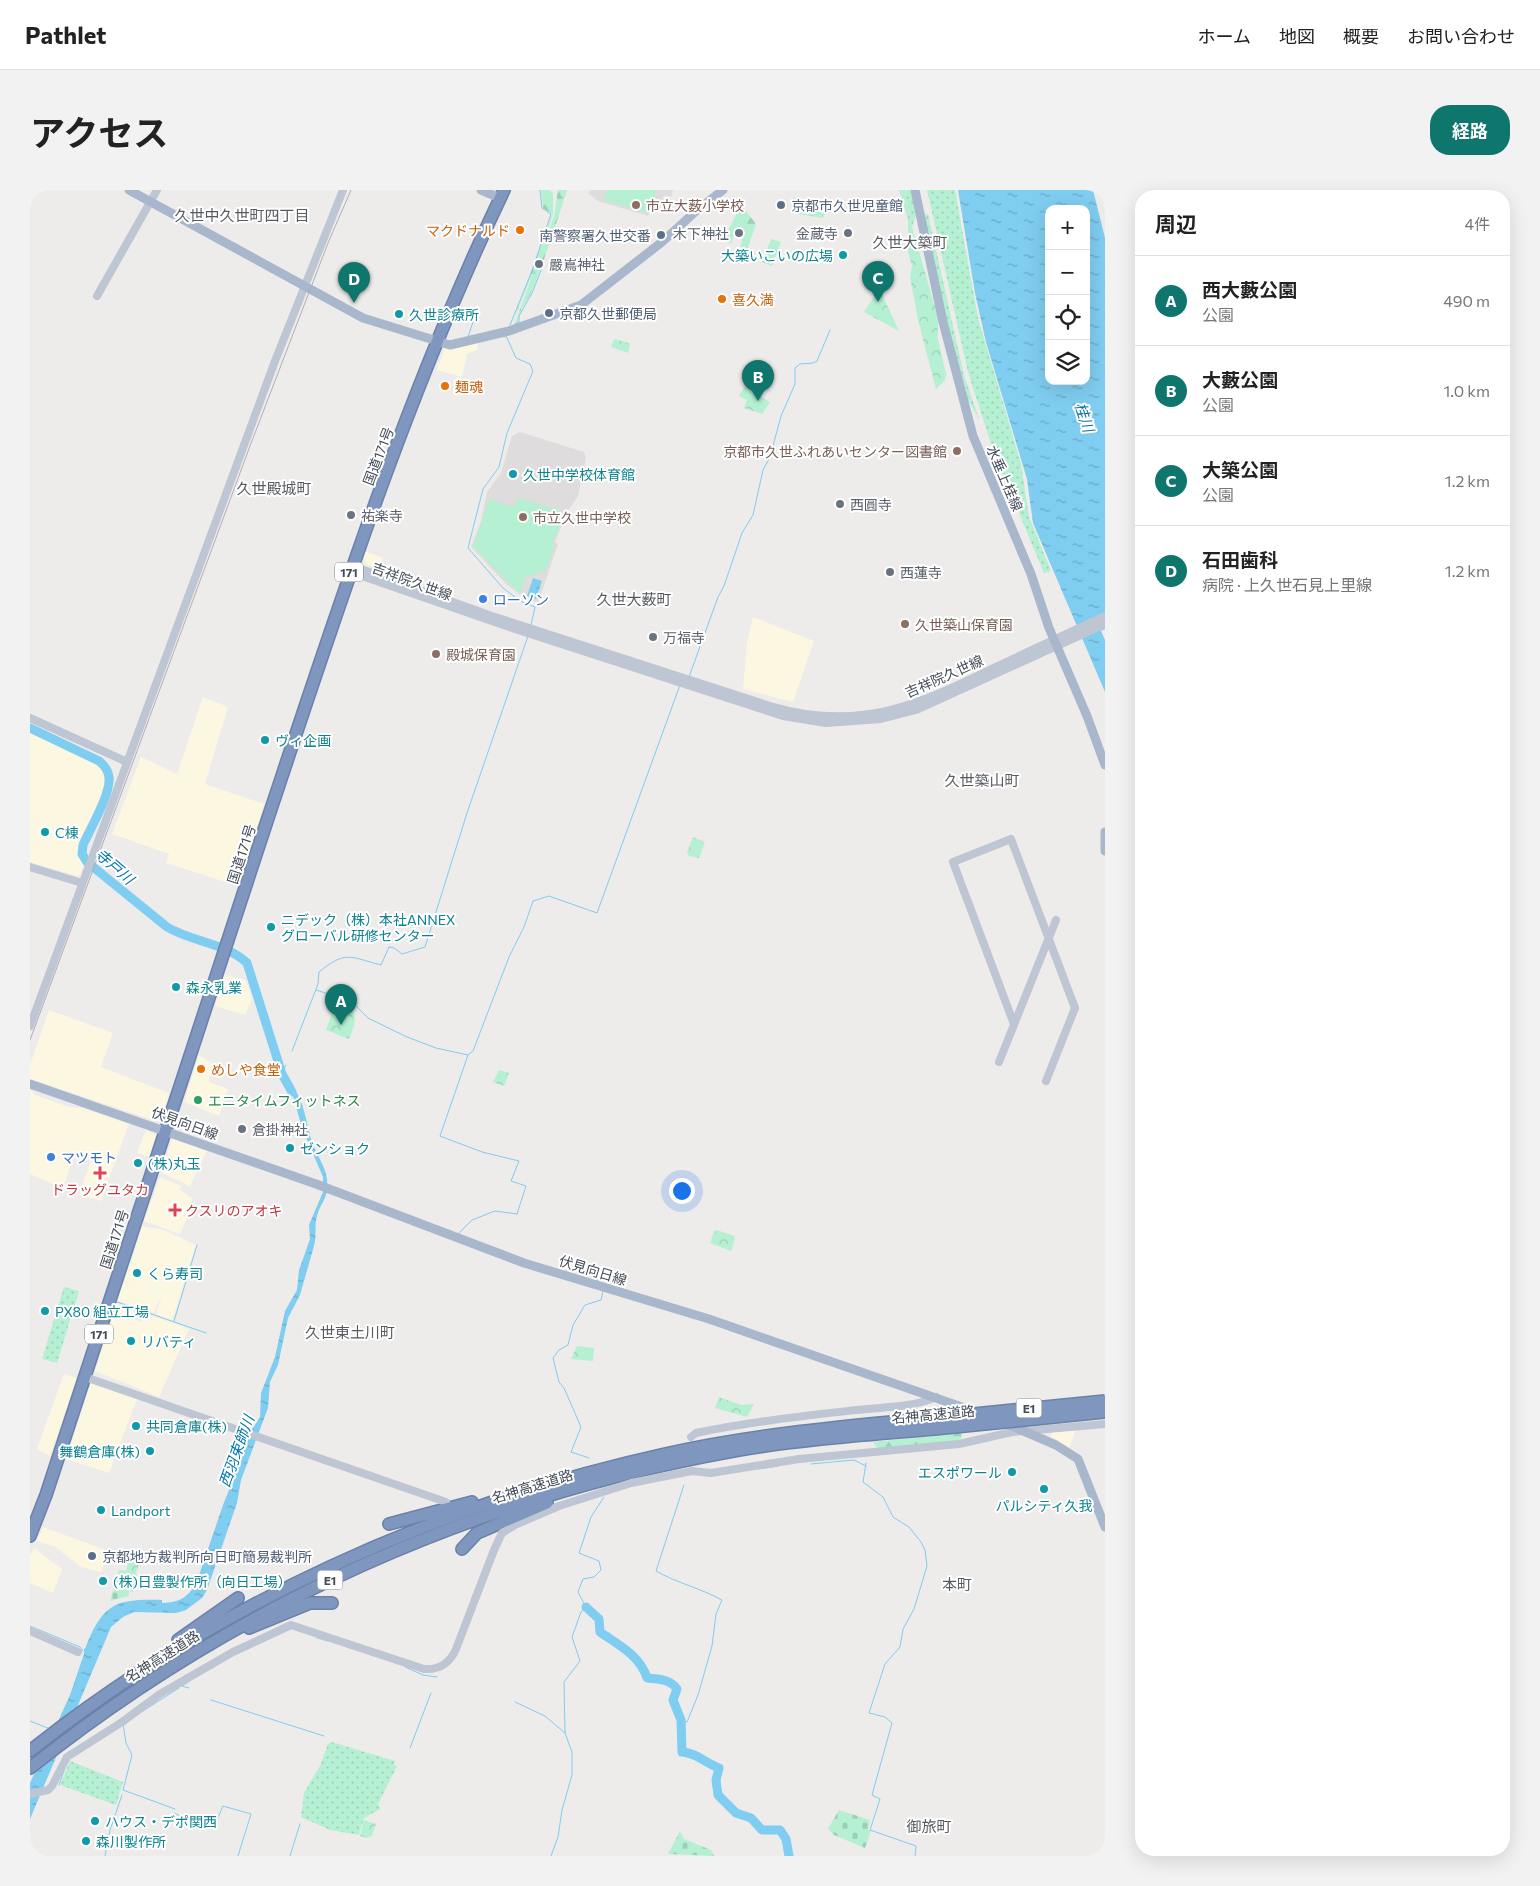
<!DOCTYPE html>
<html lang="ja">
<meta charset="utf-8">
<style>
body{margin:0;font-family:Commissioner,"Noto Sans JP",sans-serif;background:#f2f2f2;color:#222}
.controls{position:absolute;right:15px;top:15px;display:grid;overflow:hidden;border-radius:10px;box-shadow:0 5px 20px #0002}
.controls button{width:45px;height:45px;display:grid;place-items:center;padding:0;border:0;border-bottom:1px solid #e0e0e0;background:#fff;color:#222;font:25px sans-serif}
.you{position:absolute;left:651px;top:1000px;width:18px;height:18px;margin:-12px;border:4px solid #fff;border-radius:50%;background:#1a73e8;box-shadow:0 0 0 8px #1a73e833}
.badge{display:grid;place-items:center;width:32px;height:32px;border-radius:50%;background:#0f766e;color:#fff;font-size:16px;font-weight:700}
.pin{position:absolute;translate:-50% -41px;filter:drop-shadow(0 1px 2px #0008)}
.pin::after{content:'';position:absolute;top:26px;width:18px;height:15px;background:inherit;clip-path:polygon(0 0,100% 0,50% 100%)}
.list{margin:0;padding:0;list-style:none}
h2{display:flex;justify-content:space-between;align-items:center;height:65px;margin:0;padding:0 20px;font-size:21px}
h2 small{font-size:16px;font-weight:400;color:#767676}
.list li{display:grid;grid-template-columns:32px 1fr auto;gap:15px;align-items:center;box-sizing:border-box;height:90px;padding:0 20px;border-top:1px solid #e0e0e0}
.list b{display:block;font-size:19px;white-space:nowrap}
.list p{margin:0;font-size:16px;white-space:nowrap;color:#767676}
.list em{font-size:16px;font-style:normal;color:#767676}
.icon{flex:none;width:28px;height:28px;fill:none;stroke:currentColor;stroke-width:2;stroke-linecap:round;stroke-linejoin:round}
.map{position:relative;flex:none;width:1075px;height:1666px;overflow:hidden;border-radius:20px}
header{display:flex;align-items:center;gap:30px;box-sizing:border-box;height:70px;padding:0 25px;background:#fff;border-bottom:1px solid #e0e0e0}
header strong{font-size:24px}
nav{display:flex;gap:28px;margin-inline-start:auto;font-size:18px}
.intro{display:flex;align-items:center;justify-content:space-between;box-sizing:border-box;height:120px;padding:0 30px}
h1{margin:0;font-size:35px}
.button{padding:12px 22px;border-radius:20px;background:#0f766e;color:#fff;font-size:18px;font-weight:700}
main{display:flex;gap:30px;padding:0 30px}
aside{flex:1;background:#fff;border-radius:20px;box-shadow:0 5px 20px #0002}
.map>svg:first-child{display:block}
</style>
<header>
<strong>Pathlet</strong>
<nav><a>ホーム</a><a>地図</a><a>概要</a><a>お問い合わせ</a></nav>
</header>
<div class="intro"><h1>アクセス</h1><a class="button">経路</a></div>
<main>
<div class="map">
<svg width="1075" height="1666" viewBox="0 0 1075 1666">
<defs>
<pattern id="grass-dots" width="8" height="8" patternUnits="userSpaceOnUse" patternTransform="scale(1.25)"><rect width="8" height="8" fill="#b5f0d2"/><path d="M2 2h.1M6 6h.1" fill="none" stroke="#9dcfb7" stroke-width="1.8" stroke-linecap="round"/></pattern>
<pattern id="forest-firs" width="22" height="20" patternUnits="userSpaceOnUse" patternTransform="scale(1.25)"><rect width="22" height="20" fill="#b5f0d2"/><path d="M5 1l3.5 6h-7zM16 11l3.5 6h-7z" fill="#9dcfb7"/></pattern>
<pattern id="cemetery-stones" width="16" height="16" patternUnits="userSpaceOnUse" patternTransform="scale(1.25)"><rect width="16" height="16" fill="#b5f0d2"/><path d="M2 7V4a2 2 0 0 1 4 0v3zM10 15v-3a2 2 0 0 1 4 0v3z" fill="#9dcfb7"/></pattern>
<pattern id="park-crowns" width="20" height="18" patternUnits="userSpaceOnUse" patternTransform="scale(1.25)"><rect width="20" height="18" fill="#b5f0d2"/><path d="M2 6a3 3 0 1 1 6 0M12 15a3 3 0 1 1 6 0" fill="none" stroke="#9dcfb7"/></pattern>
<pattern id="water-ripples" width="26" height="14" patternUnits="userSpaceOnUse" patternTransform="scale(1.25)"><rect width="26" height="14" fill="#7fcdf0"/><path d="M2 4q2-2 4 0t4 0M15 11q2-2 4 0t4 0" fill="none" stroke="#6aa9c5"/></pattern>
</defs>
<rect width="100%" height="100%" fill="#eeebeb"/>
<path fill="#fcf7e1" d="M448 151 447 160 437 164 432 187 407 180 415 157Z
M335 361 353 368 348 379 336 374 333 366Z
M723 427 784 451 763 512 713 499 717 453Z
M173 507 198 517 175 594 234 614 208 696 136 673 139 664 82 644 111 567 147 584Z
M0 542 67 574 74 583 75 597 49 653 48 661 54 674 50 685 47 686 0 672Z
M195 785 216 790 222 809 215 825 185 816Z
M19 820 83 843 71 877 139 903 131 930 127 931 0 889V875Z
M169 865 181 873 179 892 198 899 189 926 154 912Z
M0 900 5 905 39 917 52 918 99 934 71 1011 49 1005 62 967 45 962 33 998 0 984Z
M116 940 126 945 119 967 107 963Z
M142 949 177 961 160 996 131 983Z
M130 987 151 996 150 1000 162 1008 161 1019 150 1044 114 1031Z
M112 1036 134 1040 166 1055 142 1131 126 1124 132 1104 124 1123 87 1110 94 1091 107 1095 94 1090 100 1073 109 1076 101 1072Z
M86 1114 105 1122 104 1129 112 1132 114 1123 159 1139 129 1207 65 1181Z
M34 1184 47 1188 20 1266 7 1259Z
M61 1192 107 1209 79 1283 36 1269Z
M1046 1239 1039 1258 1020 1248 1023 1241Z
M13 1337 78 1361 71 1382 51 1377 24 1356 7 1351Z
M4 1358 32 1379 23 1403 0 1393V1366Z"/>
<path fill="#dfdcdd" d="M560 0H643L641 7 634 5 629 21 621 18 618 26 568 11 559 4Z
M490 242 554 262 556 268 548 306 536 324 525 352 528 354 508 413 493 407 476 394 441 357 451 331 457 302 471 283 482 246Z"/>
<path fill="url(#grass-dots)" d="M875 0H883L887 22 882 37Z
M897 0H925L948 128 991 274 999 327 1021 381 1014 383 964 263 938 182Z
M898 24 934 185 949 229 932 199 892 25Z
M34 1097 49 1101 27 1173 12 1169Z
M302 1552 365 1571 364 1574 367 1576 348 1614 350 1619 334 1628 329 1645 300 1640 271 1627 274 1603 290 1576 298 1554Z
M40 1571 93 1592 86 1615 30 1595Z"/>
<path fill="url(#forest-firs)" d="M511 0H519L523 3V24L509 68 482 134 522 24 513 18Z
M528 0H537C527 32 516 65 504 96 499 109 489 118 488 132L485 133 524 26Z
M704 15 716 21 726 34 713 72H707L714 42 706 39 701 54 695 51 692 45 694 40H698L706 25 701 17Z
M932 1243 931 1249 923 1252 848 1258 844 1254V1252Z"/>
<path fill="url(#cemetery-stones)" d="M89 1380 96 1381C96 1391 100 1396 99 1406L80 1411Z
M809 1620 840 1630 838 1640 841 1641 835 1658 804 1645 798 1639Z
M650 1641 654 1649 681 1660 684 1666 638 1664Z"/>
<path fill="url(#park-crowns)" d="M869 0H875L882 37 904 114 908 119V149L916 184 915 190 906 199 888 130 880 87 882 76 878 62V29Z
M765 7 798 16 793 28 762 23Z
M741 49 751 52 742 76 732 72Z
M848 101 851 102 869 141 834 122Z
M584 149 599 153 600 156 598 163 581 157Z
M714 197 740 212 732 224 714 218 717 210 709 206Z
M663 647 675 652 669 668 659 666 657 663Z
M309 813C331 821 326 831 319 849L296 840 305 815Z
M469 880 479 883 474 896 463 892Z
M687 1040 704 1046 705 1049 701 1061 680 1053 684 1042Z
M547 1156 564 1158 563 1171 541 1169Z
M689 1207 711 1215 724 1214 717 1227 685 1218Z
M100 1364 112 1368 106 1382 108 1392 105 1400 101 1402 96 1381Z
M334 1630 346 1634 342 1646 337 1648 330 1646Z"/>
<path fill="#b5f0d2" d="M577 0H627L618 23 573 10Z
M488 308 529 320 534 327 522 354 525 356 515 381 512 379 511 382 495 387 490 404 443 357 459 309 484 317Z"/>
<path fill="url(#water-ripples)" fill-rule="evenodd" d="M928 0H1063L1075 48V439L1071 441 1075 450V502L1003 333 997 289 956 152 945 103ZM1019 19H1056V191H1019Z
M503 388 512 391 506 409 497 406Z
M258 892C275 907 276 935 283 955 288 967 296 977 297 990 299 1009 291 1011 287 1026 284 1036 287 1046 284 1056L270 1105 258 1128 248 1175 240 1192 238 1218 211 1290 207 1313 177 1400 172 1408 156 1420 146 1423 104 1422 93 1427 81 1437 0 1629V1593L40 1505 54 1464V1458L55 1459C73 1413 85 1409 132 1410V1413C149 1412 156 1409 166 1394L193 1315 213 1265 215 1250 230 1227 231 1203 245 1167 255 1121 267 1100 269 1080 280 1049 279 1035 293 1002V987L272 938 263 906 255 893Z"/>
<g fill="none" stroke-linecap="round" stroke-linejoin="round">
<path stroke="#7fcdf0" stroke-width="1" d="M485 134 489 132V126L502 103 512 78
M480 135 502 81 521 24 512 18 510 0
M474 146 477 148 486 168 500 174 503 181 477 243 469 277 453 299 438 358 473 398 490 411 505 417 501 435
M438 147 446 123
M659 487 688 407 694 396 712 343 723 325 733 280 740 267 751 226 765 194V178L770 174 783 173 787 171 800 140
M286 800 321 811 338 828 377 847 406 858 438 865 410 946 452 962 489 971 481 991 496 996 487 1024 465 1021 442 1030 428 1044
M262 861 288 794 289 782C316 760 320 767 351 775L359 757 364 758 372 764 395 757 437 623 498 446
M438 865 443 861 479 767 494 737 503 711 519 706 567 723 650 495
M252 884 256 875
M555 1087 560 1085 570 1092
M87 1112 176 1143
M144 1131 167 1055
M559 1268 541 1262 551 1237 534 1198 529 1192 523 1168 529 1160 538 1155 543 1135 555 1115 571 1110 573 1101
M836 1273 833 1292 853 1307 863 1327 879 1337 891 1352 895 1360 897 1376 884 1419 873 1439 870 1457 855 1474 839 1523 855 1527 862 1533 842 1605 850 1609 840 1640 886 1656 885 1666
M781 1274 824 1270 836 1276
M729 1279 748 1276
M0 1436 50 1457 53 1461
M287 1448 298 1451
M375 1477 393 1485 407 1487
M152 1496 160 1491
M152 1496 159 1498
M181 1510 294 1546
M485 1512 515 1526 535 1543
M113 1521 149 1498
M0 1531 20 1539
M651 1531 657 1532 668 1505 682 1456 686 1424 692 1410C670 1398 647 1393 626 1381L654 1295
M93 1534 96 1553 102 1565 93 1600 145 1619
M380 1558 401 1503
M29 1595 35 1578
M144 1623 166 1634 180 1637 186 1632 193 1616 221 1624 208 1666
M75 1666 80 1640 92 1605
M260 1666 270 1634
M521 1666 528 1647 532 1620 542 1585V1562L535 1543 534 1492 550 1471 542 1447 551 1422 556 1417 548 1402 553 1389 564 1387 571 1380 569 1371 549 1363 561 1327 574 1307"/>
<path stroke="#7fcdf0" stroke-width="9" d="M0 538 69 571C74 575 78 580 79 587 81 604 60 639 53 655L52 664 57 672 137 737C162 752 196 753 217 773L252 884 262 902
M556 1417 569 1429 570 1442C587 1454 610 1465 617 1488 628 1489 640 1489 647 1499L643 1510 651 1530 652 1562C667 1563 675 1573 689 1578L686 1590 688 1605 706 1623 721 1628 732 1640H750L756 1649 759 1666"/>
<defs>
<path id="highway" d="M359 1334 442 1312
M0 1346 16 1305C89 1081 163 856 237 631 308 418 377 203 474 0
M432 1359 447 1343 517 1313
M219 1438 280 1413H302
M148 1450 208 1408
M0 1561C185 1414 405 1315 635 1264 730 1243 827 1235 924 1226
M0 1578C207 1413 448 1306 709 1260 780 1248 853 1244 925 1237"/>
</defs>
<use href="#highway" stroke="#6a82a9" stroke-width="14"/>
<path stroke="#bdc6d2" stroke-width="8" d="M67 106 127 0
M321 378 329 385 485 439 753 526 796 533 851 529 886 520 1075 434
M321 378 331 379 462 426 740 516C832 543 890 514 972 474 1006 458 1041 442 1075 426
M0 528 97 572
M0 677 52 693
M984 834 923 672 981 649 1045 818 1016 891
M0 836 245 171 313 0
M969 872 1026 730
M55 1187 416 1312
M661 1247 666 1243C719 1232 773 1226 826 1220 851 1217 883 1218 906 1207
M0 1441 48 1462
M0 1604 18 1600 22 1596 37 1567 92 1532 130 1504 203 1462 261 1435 394 1479C410 1480 420 1473 426 1459L464 1360 472 1343 485 1335 529 1316 601 1293 662 1281 681 1283 769 1269 929 1254 982 1242 1075 1234"/>
<path stroke="#a8b7cc" stroke-width="9" d="M99 0 333 128 420 155 479 141 551 115 632 52 665 22 693 0
M451 0 470 8
M885 0 913 132 943 246 1001 384 1019 438 1057 526 1075 575
M1075 642V661
M0 894 286 994 494 1073 679 1129 949 1223
M975 1233 1026 1255 1048 1269 1075 1337"/>
<use href="#highway" stroke="#7f97be" stroke-width="11"/>
<path stroke="#adafb6" stroke-width="1" d="M0 850 220 256 298 53 321 0"/>
<defs>
<path id="highway-bridge" d="M924 1226 1075 1211
M925 1237 1075 1222"/>
</defs>
<use href="#highway-bridge" stroke="#6a82a9" stroke-width="14" stroke-linecap="butt"/>
<use href="#highway-bridge" stroke="#7f97be" stroke-width="11"/>
</g>
<g fill="#8d6e63" stroke="#fff" stroke-width="2">
<circle cx="606" cy="15" r="5"/>
<circle cx="927" cy="261" r="5"/>
<circle cx="493" cy="327" r="5"/>
<circle cx="875" cy="434" r="5"/>
<circle cx="406" cy="464" r="5"/>
</g>
<g fill="#5c6f8a" stroke="#fff" stroke-width="2">
<circle cx="751" cy="15" r="5"/>
<circle cx="631" cy="45" r="5"/>
<circle cx="519" cy="123" r="5"/>
<circle cx="62" cy="1366" r="5"/>
</g>
<g fill="#e8710a" stroke="#fff" stroke-width="2">
<circle cx="490" cy="40" r="5"/>
<circle cx="692" cy="109" r="5"/>
<circle cx="415" cy="196" r="5"/>
<circle cx="171" cy="879" r="5"/>
</g>
<g fill="#6b7280" stroke="#fff" stroke-width="2">
<circle cx="709" cy="43" r="5"/>
<circle cx="818" cy="43" r="5"/>
<circle cx="509" cy="74" r="5"/>
<circle cx="810" cy="314" r="5"/>
<circle cx="321" cy="325" r="5"/>
<circle cx="860" cy="382" r="5"/>
<circle cx="623" cy="447" r="5"/>
<circle cx="212" cy="939" r="5"/>
</g>
<g fill="#0f9aa8" stroke="#fff" stroke-width="2">
<circle cx="813" cy="65" r="5"/>
<circle cx="369" cy="124" r="5"/>
<circle cx="483" cy="284" r="5"/>
<circle cx="235" cy="550" r="5"/>
<circle cx="15" cy="642" r="5"/>
<circle cx="241" cy="737" r="5"/>
<circle cx="146" cy="797" r="5"/>
<circle cx="260" cy="958" r="5"/>
<circle cx="108" cy="973" r="5"/>
<circle cx="107" cy="1083" r="5"/>
<circle cx="15" cy="1121" r="5"/>
<circle cx="101" cy="1151" r="5"/>
<circle cx="106" cy="1236" r="5"/>
<circle cx="120" cy="1261" r="5"/>
<circle cx="982" cy="1282" r="5"/>
<circle cx="1014" cy="1299" r="5"/>
<circle cx="71" cy="1320" r="5"/>
<circle cx="73" cy="1391" r="5"/>
<circle cx="65" cy="1631" r="5"/>
<circle cx="56" cy="1651" r="5"/>
</g>
<g fill="#3f7fe0" stroke="#fff" stroke-width="2">
<circle cx="453" cy="409" r="5"/>
<circle cx="21" cy="967" r="5"/>
</g>
<circle fill="#2e9e5b" stroke="#fff" stroke-width="2" cx="168" cy="910" r="5"/>
<g fill="#e0444e" stroke="#fff" stroke-width="2">
<path d="M67.5 975.5h5v5h5v5h-5v5h-5v-5h-5v-5h5z"/>
<path d="M142.5 1012.5h5v5h5v5h-5v5h-5v-5h-5v-5h5z"/>
</g>
<g text-anchor="middle" dominant-baseline="central" stroke-width="4" stroke-linejoin="round" paint-order="stroke">
<g fill="#fff" stroke="#7b828b" stroke-width="1">
<rect x="305" y="372.5" width="28" height="19" rx="4"/>
<rect x="55" y="1134.5" width="28" height="19" rx="4"/>
<rect x="986.5" y="1208.5" width="25" height="19" rx="4"/>
<rect x="287.5" y="1380.5" width="25" height="19" rx="4"/>
</g>
<g font-size="12" font-weight="bold" fill="#434c59">
<text x="319" y="382">171</text>
<text x="69" y="1144">171</text>
<text x="999" y="1218">E1</text>
<text x="300" y="1390">E1</text>
</g>
<g font-size="14" fill="#785e54" stroke="#fff" text-anchor="start">
<text x="616" y="15">市立大薮小学校</text>
<text x="917" y="261" text-anchor="end">京都市久世ふれあいセンター図書館</text>
<text x="503" y="327">市立久世中学校</text>
<text x="885" y="434">久世築山保育園</text>
<text x="416" y="464">殿城保育園</text>
</g>
<g font-size="14" fill="#4e5e75" stroke="#fff" text-anchor="start">
<text x="761" y="15">京都市久世児童館</text>
<text x="621" y="45" text-anchor="end">南警察署久世交番</text>
<text x="529" y="123">京都久世郵便局</text>
<text x="72" y="1366">京都地方裁判所向日町簡易裁判所</text>
</g>
<g font-size="14" fill="#c56008" stroke="#fff" text-anchor="start">
<text x="480" y="40" text-anchor="end">マクドナルド</text>
<text x="702" y="109">喜久満</text>
<text x="425" y="196">麺魂</text>
<text x="181" y="879">めしや食堂</text>
</g>
<g font-size="14" fill="#5b616d" stroke="#fff" text-anchor="start">
<text x="699" y="43" text-anchor="end">木下神社</text>
<text x="808" y="43" text-anchor="end">金蔵寺</text>
<text x="519" y="74">嚴嶌神社</text>
<text x="820" y="314">西圓寺</text>
<text x="331" y="325">祐楽寺</text>
<text x="870" y="382">西蓮寺</text>
<text x="633" y="447">万福寺</text>
<text x="222" y="939">倉掛神社</text>
</g>
<g font-size="14" fill="#0d838f" stroke="#fff" text-anchor="start">
<text x="803" y="65" text-anchor="end">大築いこいの広場</text>
<text x="379" y="124">久世診療所</text>
<text x="493" y="284">久世中学校体育館</text>
<text x="245" y="550">ヴィ企画</text>
<text x="25" y="642">C棟</text>
<text x="251" y="729">ニデック（株）本社ANNEX<tspan x="251" dy="16">グローバル研修センター</tspan></text>
<text x="156" y="797">森永乳業</text>
<text x="270" y="958">ゼンショク</text>
<text x="118" y="973">(株)丸玉</text>
<text x="117" y="1083">くら寿司</text>
<text x="25" y="1121">PX80 組立工場</text>
<text x="111" y="1151">リバティ</text>
<text x="116" y="1236">共同倉庫(株)</text>
<text x="110" y="1261" text-anchor="end">舞鶴倉庫(株)</text>
<text x="972" y="1282" text-anchor="end">エスポワール</text>
<text x="1014" y="1315" text-anchor="middle">パルシティ久我</text>
<text x="81" y="1320">Landport</text>
<text x="83" y="1391">(株)日豊製作所（向日工場）</text>
<text x="75" y="1631">ハウス・デポ関西</text>
<text x="66" y="1651">森川製作所</text>
</g>
<g font-size="14" fill="#434c59" stroke="#fff">
<text transform="translate(348 266) rotate(-69)">国道171号</text>
<text transform="translate(975 288) rotate(67)">水垂上桂線</text>
<text transform="translate(382 391) rotate(20)">吉祥院久世線</text>
<text transform="translate(914 486) rotate(-24)">吉祥院久世線</text>
<text transform="translate(211 664) rotate(-72)">国道171号</text>
<text transform="translate(155 933) rotate(20)">伏見向日線</text>
<text transform="translate(84 1049) rotate(-72)">国道171号</text>
<text transform="translate(563 1080) rotate(17)">伏見向日線</text>
<text transform="translate(903 1224) rotate(-5)">名神高速道路</text>
<text transform="translate(502 1296) rotate(-17)">名神高速道路</text>
<text transform="translate(132 1466) rotate(-32)">名神高速道路</text>
</g>
<g font-size="14" fill="#366cbe" stroke="#fff" text-anchor="start">
<text x="463" y="409">ローソン</text>
<text x="31" y="967">マツモト</text>
</g>
<g font-size="14" fill="#27864d" stroke="#fff" text-anchor="start">
<text x="178" y="910">エニタイムフィットネス</text>
</g>
<g font-size="14" fill="#be3a42" stroke="#fff">
<text x="70" y="999">ドラッグユタカ</text>
<text x="155" y="1020" text-anchor="start">クスリのアオキ</text>
</g>
<g font-size="15" fill="#575b60" stroke="#fff">
<text x="212" y="25">久世中久世町四丁目</text>
<text x="880" y="52">久世大築町</text>
<text x="244" y="298">久世殿城町</text>
<text x="604" y="409">久世大薮町</text>
<text x="952" y="590">久世築山町</text>
<text x="320" y="1142">久世東土川町</text>
<text x="927" y="1394">本町</text>
<text x="899" y="1636">御旅町</text>
</g>
<g font-size="15" font-style="italic" fill="#0576aa" stroke="#fff">
<text transform="translate(1055 227) rotate(71)">桂川</text>
<text transform="translate(85 676) rotate(41)">寺戸川</text>
<text transform="translate(206 1261) rotate(-70)">西羽束師川</text>
</g>
</g>
</svg>
<div class="controls">
<button>+</button>
<button>−</button>
<button><svg class="icon" aria-label="locate" viewBox="0 0 24 24"><circle cx="12" cy="12" r="6"/><path d="M12 2v4M12 18v4M2 12h4M18 12h4"/></svg></button>
<button><svg class="icon" aria-label="layers" viewBox="0 0 24 24"><path d="M12 4l9 5-9 5-9-5zM3 14l9 5 9-5"/></svg></button>
</div>
<div class="you"></div>
<div class="pin badge" style="left:311px;top:835px">A</div>
<div class="pin badge" style="left:728px;top:211px">B</div>
<div class="pin badge" style="left:848px;top:112px">C</div>
<div class="pin badge" style="left:324px;top:113px">D</div>
</div>
<aside>
<h2>周辺<small>4件</small></h2>
<ul class="list">
<li><span class="badge">A</span><div><b>西大藪公園</b><p>公園</p></div><em>490 m</em></li>
<li><span class="badge">B</span><div><b>大藪公園</b><p>公園</p></div><em>1.0 km</em></li>
<li><span class="badge">C</span><div><b>大築公園</b><p>公園</p></div><em>1.2 km</em></li>
<li><span class="badge">D</span><div><b>石田歯科</b><p>病院 · 上久世石見上里線</p></div><em>1.2 km</em></li>
</ul>
</aside>
</main>
